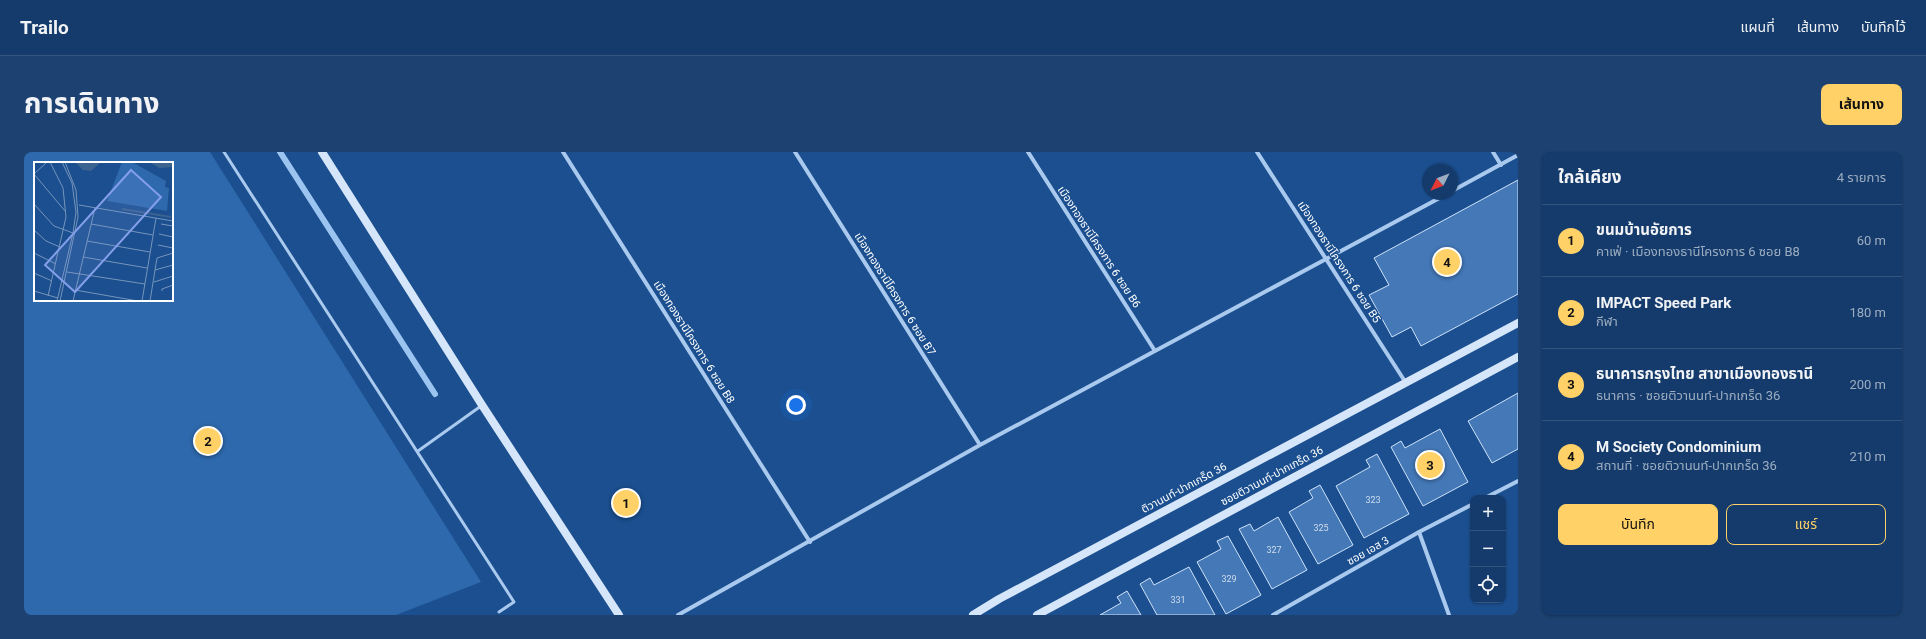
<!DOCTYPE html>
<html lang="th">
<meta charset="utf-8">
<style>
body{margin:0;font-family:Roboto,"Noto Sans Thai",sans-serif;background:#1d4271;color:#f1f3f6}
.controls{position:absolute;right:12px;bottom:12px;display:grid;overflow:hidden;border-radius:8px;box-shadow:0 1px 3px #0004}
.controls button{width:36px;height:36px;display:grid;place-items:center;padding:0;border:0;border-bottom:1px solid #33557e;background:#143b6b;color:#f1f3f6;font:20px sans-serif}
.compass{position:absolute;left:1398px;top:12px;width:36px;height:36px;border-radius:50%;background:#143b6b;box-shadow:0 1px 3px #0004;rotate:228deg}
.you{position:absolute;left:772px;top:253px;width:14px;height:14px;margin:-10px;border:3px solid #fff;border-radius:50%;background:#1a73e8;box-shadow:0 0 0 6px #1a73e833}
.badge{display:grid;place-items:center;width:26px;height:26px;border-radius:50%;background:#ffd166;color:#111;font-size:13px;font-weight:700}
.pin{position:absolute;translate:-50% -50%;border:2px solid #fff;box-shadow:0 1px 4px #0006}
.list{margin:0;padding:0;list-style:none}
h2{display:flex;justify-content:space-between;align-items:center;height:52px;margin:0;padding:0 16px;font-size:17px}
h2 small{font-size:13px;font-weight:400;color:#9dadc1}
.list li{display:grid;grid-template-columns:26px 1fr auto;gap:12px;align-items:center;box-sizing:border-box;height:72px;padding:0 16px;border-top:1px solid #33557e}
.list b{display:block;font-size:15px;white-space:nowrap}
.list p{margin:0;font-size:13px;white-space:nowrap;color:#9dadc1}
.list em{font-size:13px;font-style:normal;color:#9dadc1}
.actions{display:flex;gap:8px;padding:12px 16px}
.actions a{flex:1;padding:9px 0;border:1px solid #ffd166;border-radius:8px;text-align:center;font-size:14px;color:#ffd166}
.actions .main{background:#ffd166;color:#111}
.icon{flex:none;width:22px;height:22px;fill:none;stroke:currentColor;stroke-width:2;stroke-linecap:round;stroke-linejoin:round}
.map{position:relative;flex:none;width:1494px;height:463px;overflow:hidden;border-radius:8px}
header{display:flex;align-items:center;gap:24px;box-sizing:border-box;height:56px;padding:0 20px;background:#143b6b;border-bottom:1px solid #33557e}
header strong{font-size:19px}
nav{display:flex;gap:22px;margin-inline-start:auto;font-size:14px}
.intro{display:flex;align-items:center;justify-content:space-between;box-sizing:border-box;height:96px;padding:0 24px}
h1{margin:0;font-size:28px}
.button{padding:10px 18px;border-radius:8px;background:#ffd166;color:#111;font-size:14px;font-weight:700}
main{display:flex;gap:24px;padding:0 24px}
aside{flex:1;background:#143b6b;border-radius:8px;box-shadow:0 1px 3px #0004}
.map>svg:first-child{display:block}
</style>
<header>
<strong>Trailo</strong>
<nav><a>แผนที่</a><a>เส้นทาง</a><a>บันทึกไว้</a></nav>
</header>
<div class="intro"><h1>การเดินทาง</h1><a class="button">เส้นทาง</a></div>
<main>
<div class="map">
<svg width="1494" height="463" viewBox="0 0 1494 463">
<rect width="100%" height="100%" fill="#1b4f8f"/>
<path fill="#2e69ad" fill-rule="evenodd" d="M0 0H186L457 430 372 463H0ZM11 11H148V148H11Z"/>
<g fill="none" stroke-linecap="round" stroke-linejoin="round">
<path stroke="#9cc4f0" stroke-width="6" d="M256 0 411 242"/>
</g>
<path fill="#4478b7" stroke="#cfe3fa" d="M1494 28V142L1397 194 1387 175 1368 185 1345 143 1365 133 1350 106Z
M1494 241V297L1468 311 1444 269Z
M1416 277 1444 330 1399 354 1367 295 1377 289 1381 296Z
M1353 302 1385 362 1340 386 1312 334 1346 315 1342 308Z
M1296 333 1329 393 1294 412 1265 360 1289 346 1285 339Z
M1254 365 1283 418 1248 437 1215 377 1226 372 1230 379Z
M1204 384 1237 443 1202 462 1173 410 1197 397 1193 389Z
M1165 415 1191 463H1133L1116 432 1126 426 1130 433Z
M1103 439 1117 463H1076L1097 451 1093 445Z"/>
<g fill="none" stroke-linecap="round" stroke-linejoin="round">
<path stroke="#a9c9ee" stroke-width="3" d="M200 0 490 450 475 460
M394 299 457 254"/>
<path stroke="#a9c9ee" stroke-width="4" d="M539 0 786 390
M771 0 956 293
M1004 0 1131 199
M1233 0 1382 231
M1469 0 1477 13
M1428 39 1494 3
M1461 346 1494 329
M1395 380 1425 463
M654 463 956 293 1423 42
M1249 463 1395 380 1449 352"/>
<path stroke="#d6e6fa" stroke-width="8" d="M298 0 458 253 595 463
M949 463 975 447 1494 171
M1013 463 1494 205"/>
</g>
<g text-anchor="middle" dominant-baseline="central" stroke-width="3" stroke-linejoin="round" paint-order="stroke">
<g font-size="9" fill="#d0dded">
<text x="1349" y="348">323</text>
<text x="1297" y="376">325</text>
<text x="1250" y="398">327</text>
<text x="1205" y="427">329</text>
<text x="1154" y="448">331</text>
</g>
<g font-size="11" fill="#fff" stroke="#1b4f8f">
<text transform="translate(1075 95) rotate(57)">เมืองทองธานีโครงการ 6 ซอย B6</text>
<text transform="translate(1315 110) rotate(57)">เมืองทองธานีโครงการ 6 ซอย B5</text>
<text transform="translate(871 142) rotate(58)">เมืองทองธานีโครงการ 6 ซอย B7</text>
<text transform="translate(670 190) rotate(58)">เมืองทองธานีโครงการ 6 ซอย B8</text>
<text transform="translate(1248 324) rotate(-28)">ซอยติวานนท์-ปากเกร็ด 36</text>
<text transform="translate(1160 336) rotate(-28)">ติวานนท์-ปากเกร็ด 36</text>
<text transform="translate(1344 399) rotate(-30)">ซอย เอส 3</text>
</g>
</g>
<g transform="translate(10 10)">
<rect width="139" height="139" fill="#1b4f8f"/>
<path d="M88 0H98L132 19 131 25 135 26 133 49 73 39Z" fill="#2e69ad"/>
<path d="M41 0H67L57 9 49 8ZM115 0H139V5L125 6Z" fill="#3c6290"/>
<path fill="none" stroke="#3c6290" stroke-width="2" d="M88 47 137 55"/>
<path fill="none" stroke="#7695bc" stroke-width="1" d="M0 12 31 49M0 12 13 0M0 42 20 64 39 71M45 43 139 59M57 62 119 73M127 62 139 64M0 68 12 79 26 85M125 72 139 75M53 79 116 90M124 83 139 86M0 91 22 102M49 95 113 106M121 108 139 103M33 110 111 122M0 111 18 119M120 120 139 114M41 128 104 139M0 129 24 136M128 129V127L139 123M14 134 32 55 29 26 16 0M23 139 39 71 42 50 38 21 28 0M26 139 44 55 42 28 31 0M39 139 61 46M108 139 122 56M116 139 123 96 139 91"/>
<path fill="#839eea" fill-opacity="0.15" stroke="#839eea" stroke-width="2" d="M97 8 127 35 41 130 11 103Z"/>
<rect width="139" height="139" fill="none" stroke="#fff" stroke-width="2"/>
</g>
</svg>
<div class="controls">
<button>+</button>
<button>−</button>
<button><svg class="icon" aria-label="locate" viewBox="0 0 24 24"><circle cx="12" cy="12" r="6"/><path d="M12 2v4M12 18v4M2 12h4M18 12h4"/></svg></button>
</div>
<svg class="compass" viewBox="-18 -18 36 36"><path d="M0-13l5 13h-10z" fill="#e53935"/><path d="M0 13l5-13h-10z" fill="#9dadc1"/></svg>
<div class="you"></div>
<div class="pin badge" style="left:602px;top:351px">1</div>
<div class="pin badge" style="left:184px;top:289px">2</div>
<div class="pin badge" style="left:1406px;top:313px">3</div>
<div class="pin badge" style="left:1423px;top:110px">4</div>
</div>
<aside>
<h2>ใกล้เคียง<small>4 รายการ</small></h2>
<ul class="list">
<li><span class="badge">1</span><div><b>ขนมบ้านอัยการ</b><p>คาเฟ่ · เมืองทองธานีโครงการ 6 ซอย B8</p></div><em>60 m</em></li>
<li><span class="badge">2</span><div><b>IMPACT Speed Park</b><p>กีฬา</p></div><em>180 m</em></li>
<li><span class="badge">3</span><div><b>ธนาคารกรุงไทย สาขาเมืองทองธานี</b><p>ธนาคาร · ซอยติวานนท์-ปากเกร็ด 36</p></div><em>200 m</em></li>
<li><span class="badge">4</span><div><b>M Society Condominium</b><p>สถานที่ · ซอยติวานนท์-ปากเกร็ด 36</p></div><em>210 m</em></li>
</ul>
<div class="actions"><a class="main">บันทึก</a><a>แชร์</a></div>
</aside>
</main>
